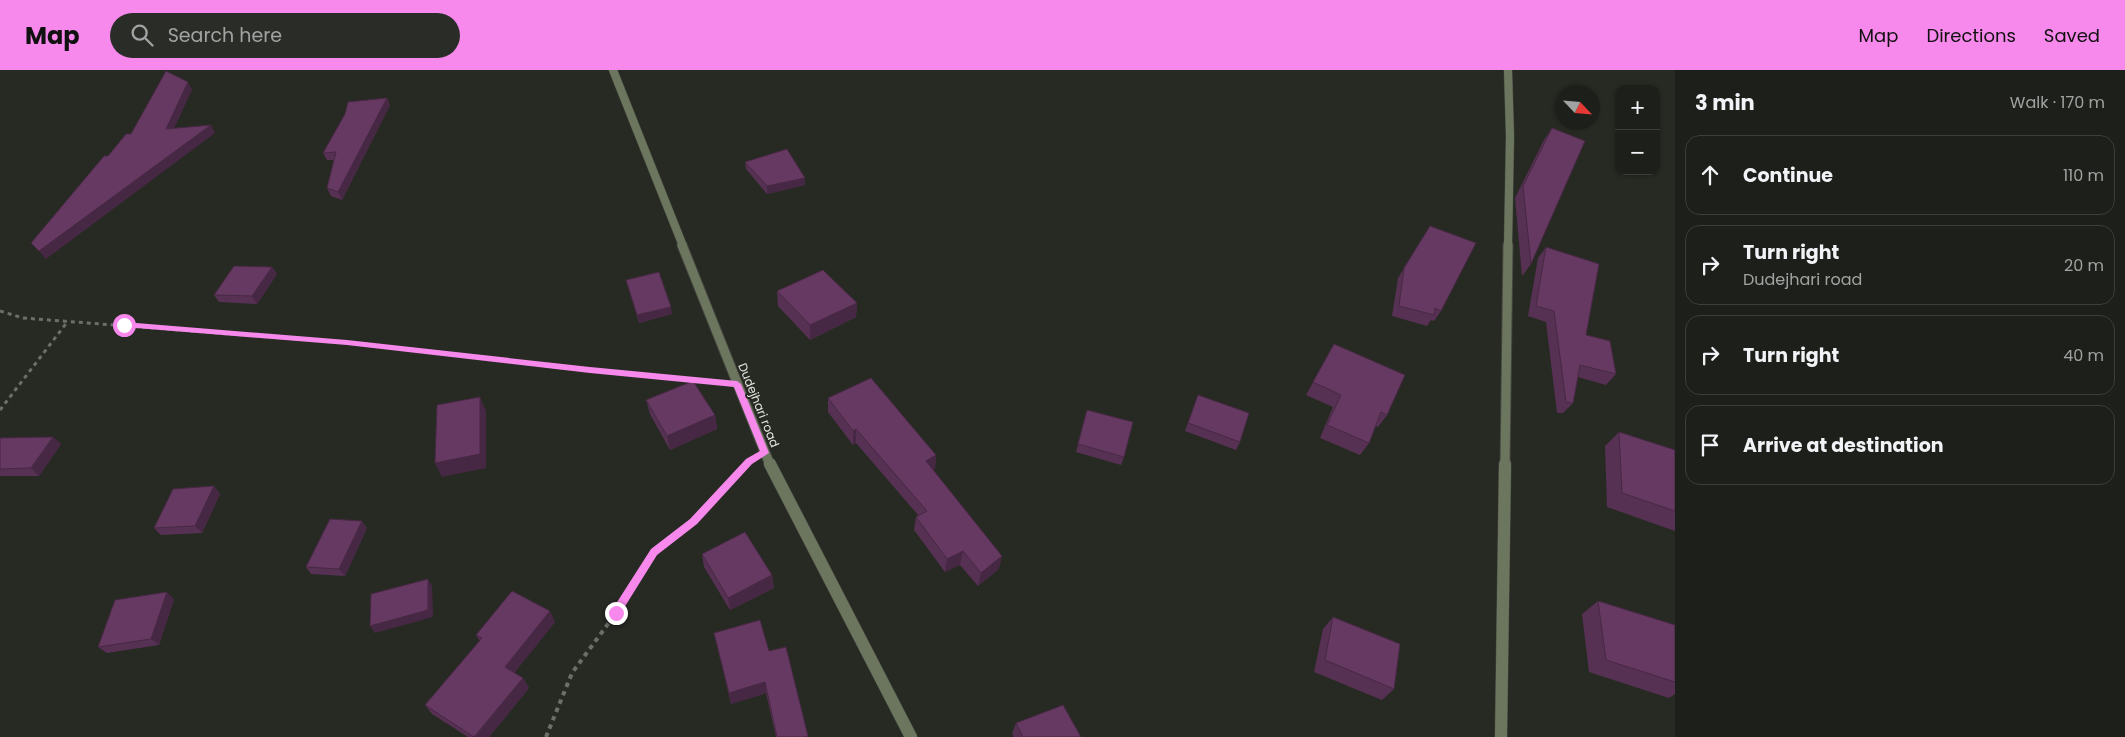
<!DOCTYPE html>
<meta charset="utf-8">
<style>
body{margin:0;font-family:Poppins,sans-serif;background:#2a2d27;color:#f1f3f6}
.controls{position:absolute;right:15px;top:15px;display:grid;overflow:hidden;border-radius:10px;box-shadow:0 1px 4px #0004}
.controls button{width:45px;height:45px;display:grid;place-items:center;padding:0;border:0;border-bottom:1px solid #3b3e39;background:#1d201a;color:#f1f3f6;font:25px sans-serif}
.compass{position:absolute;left:1555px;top:15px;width:45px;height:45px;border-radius:50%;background:#1d201a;box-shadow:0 1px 4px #0004;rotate:116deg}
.stop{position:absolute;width:15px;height:15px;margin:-11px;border:4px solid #f788ec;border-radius:50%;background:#fff}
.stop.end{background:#f788ec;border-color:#fff;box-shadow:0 1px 5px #0008}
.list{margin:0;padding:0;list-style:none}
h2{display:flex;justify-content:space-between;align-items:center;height:65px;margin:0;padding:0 20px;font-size:21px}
h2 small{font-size:16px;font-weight:400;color:#a0a3a2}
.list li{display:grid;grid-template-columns:32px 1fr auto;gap:15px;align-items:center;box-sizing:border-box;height:80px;margin:0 10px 10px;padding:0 10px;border:1px solid #3b3e39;border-radius:15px}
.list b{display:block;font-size:19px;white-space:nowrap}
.list p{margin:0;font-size:16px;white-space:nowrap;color:#a0a3a2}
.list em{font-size:16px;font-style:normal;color:#a0a3a2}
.icon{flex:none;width:28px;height:28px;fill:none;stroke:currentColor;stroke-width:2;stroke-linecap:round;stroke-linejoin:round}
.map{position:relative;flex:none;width:1675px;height:667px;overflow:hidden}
header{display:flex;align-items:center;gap:30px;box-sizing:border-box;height:70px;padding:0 25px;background:#f788ec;color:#111}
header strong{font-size:24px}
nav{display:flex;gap:28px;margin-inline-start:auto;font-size:18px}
.search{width:350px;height:45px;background:#2a2d27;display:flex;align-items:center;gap:12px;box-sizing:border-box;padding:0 18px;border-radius:28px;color:#a0a3a2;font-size:19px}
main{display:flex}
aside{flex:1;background:#1d201a}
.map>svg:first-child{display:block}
</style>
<header>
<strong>Map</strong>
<div class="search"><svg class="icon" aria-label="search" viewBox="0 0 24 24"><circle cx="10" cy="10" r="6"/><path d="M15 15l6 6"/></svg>Search here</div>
<nav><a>Map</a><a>Directions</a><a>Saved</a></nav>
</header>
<main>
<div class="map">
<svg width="1675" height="667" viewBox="0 0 1675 667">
<rect width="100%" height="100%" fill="#272a23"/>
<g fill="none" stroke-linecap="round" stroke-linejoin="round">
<defs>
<path id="minor-far2" d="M1508 0 1510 66 1508 176"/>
<path id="minor-far1" d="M1505 395 1508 175"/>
<path id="minor" d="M1501 667 1505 394"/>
<path id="tertiary-far2" d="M613 0 683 176"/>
<path id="tertiary-far1" d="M682 175 770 395"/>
<path id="tertiary" d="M770 394 911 667"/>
</defs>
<use href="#minor-far2" stroke="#454841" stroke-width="9"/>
<use href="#minor-far1" stroke="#454841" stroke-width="11"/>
<use href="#minor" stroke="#454841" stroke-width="13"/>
<use href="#tertiary-far2" stroke="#454841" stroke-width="9"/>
<use href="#tertiary-far1" stroke="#454841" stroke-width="11"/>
<use href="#tertiary" stroke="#454841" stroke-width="13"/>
<path stroke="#6c6f69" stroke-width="3" stroke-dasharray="4 4" stroke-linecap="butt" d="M0 241 23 248 347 273 590 300 710 311
M0 340 68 251"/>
<path stroke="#6c6f69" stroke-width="4" stroke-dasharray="4.5 4.5" stroke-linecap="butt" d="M546 667 572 603 616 543 654 482 693 451 744 397"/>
<use href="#minor-far2" stroke="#6c765e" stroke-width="8"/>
<use href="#minor-far1" stroke="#6c765e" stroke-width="9"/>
<use href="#minor" stroke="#6c765e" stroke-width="12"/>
<use href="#tertiary-far2" stroke="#6c765e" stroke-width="8"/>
<use href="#tertiary-far1" stroke="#6c765e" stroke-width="9"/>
<use href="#tertiary" stroke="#6c765e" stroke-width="12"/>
</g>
<path fill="#573153" d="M387 28 390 35 342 130 331 126 327 118 334 90H327L323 83Z
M1552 58 1531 194 1522 206 1515 128 1544 70Z
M745 92 805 108V115L767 124 746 99Z
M1430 156 1441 241 1434 251 1431 250 1427 256 1392 246 1398 208Z
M1546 177 1586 265 1616 304 1606 315 1578 307 1573 333 1563 343H1557L1546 252 1528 246 1538 188Z
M272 197 277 204 257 234 219 232 214 225Z
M626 210 672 244 639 253Z
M777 221 857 233 856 247 810 270 778 236Z
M1334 274 1387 345 1378 357 1376 356 1369 373 1360 385 1320 368 1333 337 1306 325Z
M1198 325 1240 372 1236 380 1185 361Z
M828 328 936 385 935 399 933 400 999 499 978 516 960 495 945 502 914 460 916 447 918 445 856 373 853 375 828 342Z
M646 330 715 345 717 359 670 380 650 344Z
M1085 347 1124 387 1121 395 1076 382Z
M1619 362 1675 380V461L1607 437 1605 376Z
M53 367 61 374 39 406H0V368Z
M214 416 220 424 202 463 161 465 154 458Z
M367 458 345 506 311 504 306 497Z
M702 484 772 505 774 518 730 540 704 497Z
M174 529 159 575 107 583 98 577Z
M1598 531 1675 555V624L1669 628 1589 602 1582 544Z
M1333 547 1394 619 1382 630 1314 602 1323 559Z
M555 552 514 603 523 608 529 618 489 667H468L432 644 425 635 480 571 476 565Z
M714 563 769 581 786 577 808 667H776L766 623 731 634Z
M1016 653 1081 667H1014L1012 664Z"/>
<path fill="#472844" d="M188 12 192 20 170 67 166 59Z
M387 28 390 35 342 130 338 122Z
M211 55 215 63 46 189 39 181Z
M805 108V115L767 124V116Z
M272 197 277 204 257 234 252 226Z
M857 233 856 247 810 270V255Z
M671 237 672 244 639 253 637 245Z
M480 327 486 341V398L442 407 435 393Z
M715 345 717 359 670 380 667 366Z
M856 359V373L853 375V361Z
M53 367 61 374 39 406 31 398Z
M936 385 935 399 924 405 926 391Z
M214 416 220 424 202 463 195 456Z
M362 451 367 458 345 506 339 499Z
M963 481 960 495 945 502 947 489Z
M1002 486 999 499 978 516 981 503Z
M772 505 774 518 730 540 728 528Z
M428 509 432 516 433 547 375 563 370 556Z
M167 522 174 529 159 575 151 569Z
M550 541 555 552 511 607 505 597Z
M523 608 529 618 489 667H475Z
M765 612 766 623 731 634 729 623Z"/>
<path fill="#653961" stroke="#472844" d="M166 1 188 12 166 59 211 55 39 181 31 173 104 86H108L126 64H131Z
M387 28 338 122 327 118 336 82 323 83 345 44 348 32Z
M1552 58 1585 71 1531 194 1523 116Z
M787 79 805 108 767 116 745 92Z
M1430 156 1476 173 1441 241 1435 238 1434 245 1399 236 1404 198Z
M1546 177 1599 194 1586 265 1610 271 1616 304 1580 295 1573 333 1566 332 1554 241 1536 236Z
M234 196 272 197 252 226 214 225Z
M823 200 857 233 810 255 777 221Z
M659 202 671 237 637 245 626 210Z
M1334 274 1405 305 1387 345 1381 342 1369 373 1327 355 1341 325 1313 312Z
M871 308 936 385 926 391 1002 486 981 503 963 481 947 489 916 447 927 441 856 359 853 361 828 328Z
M693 311 715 345 667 366 646 330Z
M1198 325 1249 343 1240 372 1188 353Z
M480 327V384L435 393 437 335Z
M1087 340 1133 352 1124 387 1078 374Z
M1619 362 1675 380V441L1622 423Z
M53 367 31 398 0 399V368Z
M214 416 195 456 154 458 173 419Z
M330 449 362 451 339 499 306 497Z
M745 462 772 505 728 528 702 484Z
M428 509V540L370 556 371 524Z
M512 521 550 541 505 597 523 608 474 667 425 635 482 568 476 565Z
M167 522 151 569 98 577 115 530Z
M1598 531 1675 555V612L1606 590Z
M1333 547 1400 574 1394 619 1325 590Z
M760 550 769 581 786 577 808 666 805 667H777L765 612 729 623 714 563Z
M1063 635 1081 667H1023L1016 653Z"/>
<path fill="#f788ec" d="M124 252 347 270 590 297 737 311 741 314 769 383 752 394 697 454 657 485 619 546 616 547 612 546V540L651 479 690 449 746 389 760 381 734 317 590 303 347 275 124 257 120 255Z"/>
<g text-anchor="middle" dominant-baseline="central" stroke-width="4" stroke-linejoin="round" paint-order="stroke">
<g font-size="12" fill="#e4e6e1" stroke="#272a23">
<text transform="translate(759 335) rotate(68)">Dudejhari road</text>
</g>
</g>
</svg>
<div class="controls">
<button>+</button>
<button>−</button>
</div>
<svg class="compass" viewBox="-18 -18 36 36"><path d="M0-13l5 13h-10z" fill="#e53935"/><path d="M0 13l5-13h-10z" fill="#a0a3a2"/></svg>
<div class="stop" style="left:124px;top:255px"></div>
<div class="stop end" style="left:616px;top:543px"></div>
</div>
<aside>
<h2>3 min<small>Walk · 170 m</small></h2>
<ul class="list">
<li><svg class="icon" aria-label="ahead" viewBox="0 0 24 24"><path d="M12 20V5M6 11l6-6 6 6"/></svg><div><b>Continue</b></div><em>110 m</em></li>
<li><svg class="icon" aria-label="right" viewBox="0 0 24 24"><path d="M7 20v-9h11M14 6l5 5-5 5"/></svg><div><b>Turn right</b><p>Dudejhari road</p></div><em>20 m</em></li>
<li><svg class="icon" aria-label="right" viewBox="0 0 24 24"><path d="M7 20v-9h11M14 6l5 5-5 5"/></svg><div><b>Turn right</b></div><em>40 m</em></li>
<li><svg class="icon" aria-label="arrive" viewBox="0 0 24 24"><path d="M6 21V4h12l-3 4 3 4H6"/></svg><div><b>Arrive at destination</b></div></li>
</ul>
</aside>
</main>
